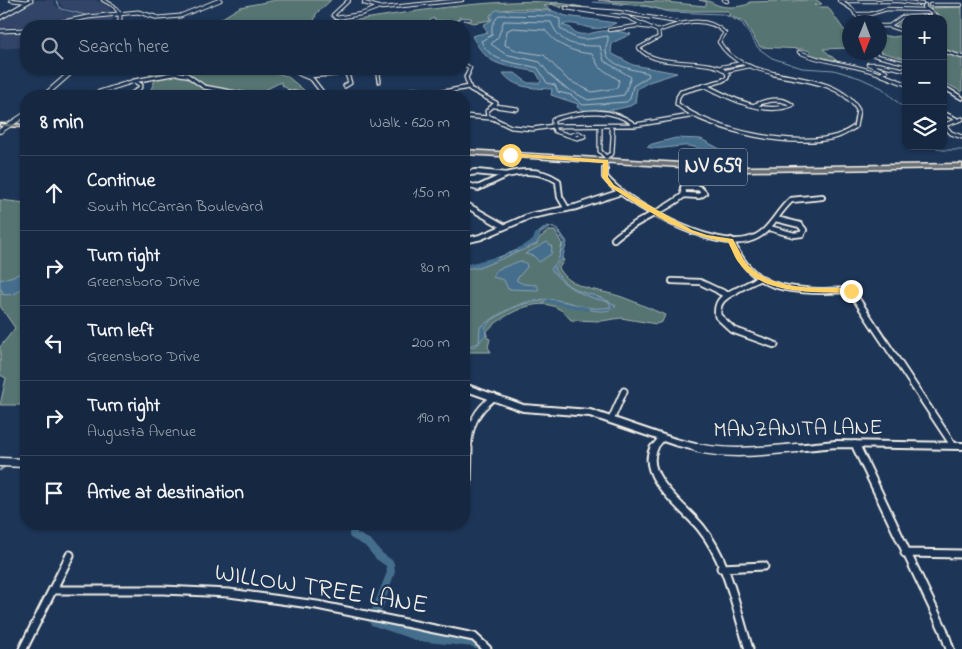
<!DOCTYPE html>
<meta charset="utf-8">
<style>
body{margin:0;font-family:"Indie Flower",sans-serif;background:#23344c;color:#f1f3f6}
.controls{position:absolute;right:15px;top:15px;display:grid;overflow:hidden;border-radius:10px;box-shadow:0 1px 4px #0004}
.controls button{width:45px;height:45px;display:grid;place-items:center;padding:0;border:0;border-bottom:1px solid #35445a;background:#162841;color:#f1f3f6;font:25px sans-serif}
.compass{position:absolute;left:842px;top:15px;width:45px;height:45px;border-radius:50%;background:#162841;box-shadow:0 1px 4px #0004;rotate:181deg}
.stop{position:absolute;width:15px;height:15px;margin:-11px;border:4px solid #ffd166;border-radius:50%;background:#fff}
.stop.end{background:#ffd166;border-color:#fff;box-shadow:0 1px 5px #0008}
.list{margin:0;padding:0;list-style:none}
h2{display:flex;justify-content:space-between;align-items:center;height:65px;margin:0;padding:0 20px;font-size:21px}
h2 small{font-size:16px;font-weight:400;color:#9ea6b1}
.list li{display:grid;grid-template-columns:32px 1fr auto;gap:15px;align-items:center;box-sizing:border-box;height:75px;padding:0 20px;border-top:1px solid #35445a}
.list b{display:block;font-size:19px;white-space:nowrap}
.list p{margin:0;font-size:16px;white-space:nowrap;color:#9ea6b1}
.list em{font-size:16px;font-style:normal;color:#9ea6b1}
.icon{flex:none;width:28px;height:28px;fill:none;stroke:currentColor;stroke-width:2;stroke-linecap:round;stroke-linejoin:round}
.map{position:relative;flex:none;width:962px;height:649px;overflow:hidden}
.search{position:absolute;background:#162841;box-shadow:0 1px 4px #0004;left:20px;top:20px;width:450px;height:55px;display:flex;align-items:center;gap:12px;box-sizing:border-box;padding:0 18px;border-radius:20px;color:#9ea6b1;font-size:19px}
.panel{position:absolute;background:#162841;box-shadow:0 1px 4px #0004;left:20px;top:90px;width:450px;height:440px;border-radius:20px}
.map>svg:first-child{display:block}
</style>
<div class="map">
<svg width="962" height="649" viewBox="0 0 962 649">
<rect width="100%" height="100%" fill="#1d3557"/>
<filter id="ink" filterUnits="userSpaceOnUse"><feTurbulence type="fractalNoise" baseFrequency=".02" numOctaves="2"/><feDisplacementMap in="SourceGraphic" scale="10" xChannelSelector="R" yChannelSelector="G"/><feConvolveMatrix kernelMatrix="1 2 1 2 8 2 1 2 1" color-interpolation-filters="sRGB"/></filter>
<g filter="url(#ink)">
<path fill="#314468" d="M36 0H54L55 5 65 12 91 16 39 26 0 28V21Z
M58 0H96L109 7 113 13 102 15 78 13 63 8Z
M114 17 109 26H55L89 19Z
M26 31V36L19 40 26 41V47L0 49V32Z"/>
<path fill="#577472" stroke="#a6b2ad" d="M276 0H331L316 14 313 25 316 26C375 18 432 7 491 3 527 1 549 0 582 7L560 6 562 8 551 4H559L557 2 544 6 552 10C533 10 505 5 490 15L491 20 473 23 464 20 471 21V18L459 17 460 19 454 21 452 26 437 23H449V21L434 20V18L430 20V26L421 23 405 26H209L240 7Z
M598 0 665 2 705 6 707 2 699 0C707 0 708 1 715 4 725 9 739 7 749 4V2L817 0 822 4 815 5 818 7H828L844 30 849 31V48L823 49 837 61 809 55 810 51 802 49 760 47 744 22 728 15 730 13 727 11H667L651 7Z
M962 7V92L943 82V19H906V30L894 27 906 18 941 16 930 9 931 8Z
M880 35 893 37 906 35V59L880 52Z
M150 69H271L272 72 287 76 305 91 289 90 282 85 281 82 257 94 264 96H148L155 80 150 76Z
M0 200 26 203V405H0L6 378 0 375V347L15 328 0 306Z
M548 231H555L562 244 559 259 564 260 559 268C572 291 600 289 622 297 636 302 651 309 665 315L662 322 656 324 621 318 601 321 571 320C567 316 564 311 559 309 537 295 503 315 487 331V338L490 339 488 347 491 352H464V270L530 246Z"/>
<path fill="#456e8d" stroke="#8ba2b1" d="M496 10 553 11 566 16 616 23C589 37 581 19 562 25L571 28 572 31C584 38 591 32 603 31 612 30 622 32 631 34L612 43 611 53 633 65 677 73 649 82 637 89 635 103 630 106C615 110 590 115 577 107L578 104 551 95 552 89C535 88 514 89 503 73H515L528 83H540L541 81 536 72C503 64 489 69 472 36L488 32 483 25 492 20V14Z
M676 138 701 139 722 150C710 157 700 147 689 146 676 145 659 151 647 147L652 144Z
M547 226 558 229 567 242 562 259 554 269C573 299 593 289 616 306 601 319 577 303 560 302 541 300 523 302 507 311 499 316 490 320 485 328L486 335C477 341 483 348 464 347L479 343 480 327C505 310 529 294 562 301 582 305 589 311 611 307L609 302C585 297 566 289 551 269L558 261 564 241 556 229 550 227 540 234 537 244 479 268H464L481 264 528 246 534 243 538 233Z
M547 242 552 247 551 254 539 262 534 256 525 254Z
M520 261 526 263 527 267 516 280 523 284 536 285 539 289 537 290 508 289 504 280 493 277 496 270Z
M26 272C26 287 18 298 1 294L3 292 0 288V280Z"/>
<g fill="none" stroke-linecap="round" stroke-linejoin="round">
<path stroke="#aebdc4" stroke-width="1" d="M499 15 552 16 560 19V28C580 44 585 39 608 36 609 42 605 46 606 52 609 67 637 70 648 73L649 76 633 86 630 99 626 102 583 105 571 95 558 92 555 85 547 83 538 68C517 62 491 64 481 41L492 35V26Z
M504 21 551 22C561 46 576 46 600 46L604 61 631 77 624 95 588 100 564 87 550 75 540 62 505 54 491 44 498 37Z
M513 28 545 30C558 46 572 52 592 54L599 67 619 80 617 88 592 92 568 80 544 55 518 51 505 45 507 31Z"/>
<path stroke="#8ba2b1" stroke-width="1" d="M56 0 61 9 90 16
M593 2 646 6 669 12 723 14 742 23 758 48 772 58 802 68 834 70 860 78 882 88 906 110
M123 22 134 26
M932 146 942 150H962"/>
<path stroke="#8ba2b1" stroke-width="2.5" d="M0 470 6 465"/>
<path fill="#456e8d" fill-rule="evenodd" d="M538 232 541 234 537 242 522 250H518L517 249 518 248 533 240 535 234Z
M495 257 497 258 498 259 497 260 464 269V265Z
M548 299 587 307 590 309 587 311 546 302 545 301Z
M350 524H358L357 533 371 540 382 553 393 561 394 564 395 572 382 610 380 613 377 614 374 613 372 610 387 572 386 566 376 559 365 546 350 538 349 535Z
M374 618 418 631 476 638 479 640 486 649H475L473 647 418 641 371 625 369 622 371 619Z"/>
<defs>
<path id="minor-far4" d="M11 0 28 2
M103 0 114 6 120 14
M349 0 333 15 336 18 361 14 377 8
M365 0 364 3 382 8 462 0
M724 0 727 1
M839 1H899L922 4
M841 2 852 9 862 22
M930 5H961
M855 14H870L887 9 926 10
M643 23 636 26 653 28
M880 26H889L902 17 936 16 924 7 925 5
M889 26 901 30 906 35
M609 30 637 26
M658 31 627 17 566 8 618 12 677 22
M943 51 962 57
M799 52C826 64 856 64 883 75
M861 52 906 63
M464 64 470 68 467 75
M721 67 742 63
M289 69 302 75
M339 69 348 75
M378 69V75
M726 71 750 66
M882 73 886 71 868 64H877L906 70
M166 75 176 73 186 75
M329 75 362 69
M728 75C717 54 658 72 639 48L659 37 658 31C679 23 707 14 725 33L719 42C732 64 756 69 780 75"/>
<path id="minor-far3" d="M179 74 187 75 204 87 253 96
M300 74 312 79 325 96
M378 74 379 81
M468 74 466 77 470 89 496 103 487 111 488 116 511 127 533 129 553 126 635 125 690 116
M728 74 727 78 721 81 681 92 678 97 677 104C710 131 796 149 838 136 844 134 849 130 855 127L858 110C842 82 803 80 774 74
M880 74 906 84
M306 76 336 74
M704 85C730 98 763 116 792 105 781 97 767 100 755 105
M345 86 350 83 347 74
M943 87 962 98
M411 90 443 92 469 87
M289 92 300 96
M87 96 134 81 173 74
M128 96 139 89 141 85 134 81
M495 106 517 109
M943 113 956 119
M464 116 490 118
M962 119 944 125 951 133 962 137
M553 126V120L558 118C584 111 613 107 635 125
M553 126 555 131 577 138 584 136 578 133 572 135
M600 126V151L606 157
M606 157 612 153 613 135 610 126
M605 170 606 157"/>
<path id="minor-far2" d="M605 169V177C626 204 712 249 747 240 770 235 775 214 791 200L822 197
M464 174 476 172 506 175 478 188 464 184
M506 175C525 170 542 170 558 181L560 197 567 209
M683 188H699L704 193 699 196 684 195Z
M468 206 503 226
M769 228 794 235 802 234 804 230 800 225 776 219
M614 239C635 220 662 213 684 195
M731 240C750 284 776 290 821 291 831 291 843 289 852 292
M464 241 481 237 530 216 576 207 621 192
M672 281 700 282 721 292
M733 292 760 278"/>
<path id="minor-far1" d="M719 291 727 295
M735 291C723 297 716 302 718 316L733 330 775 345
M846 291H851L953 445
M611 420 624 391
M855 444 857 449
M468 449C469 425 476 411 494 397
M653 449 662 438"/>
<path id="minor" d="M654 448C639 476 686 509 701 528 728 561 736 609 749 649
M857 448 943 629 950 649
M467 486 468 448
M905 553 962 554
M721 568 764 566
M53 590H163L229 593 317 605 474 637 487 649
M23 649 70 555"/>
<path id="tertiary-far3" d="M0 18 31 0
M43 26 88 17 138 12 159 18 180 16 220 0
M114 26 120 22V14
M0 31 26 30
M67 75 74 69"/>
<path id="tertiary-far2" d="M44 96 69 74
M0 131 26 114"/>
<path id="tertiary-far1" d="M464 387 523 408 590 413 675 442 703 449
M784 449 836 444 962 446"/>
<path id="tertiary" d="M698 448C730 455 764 451 797 448
M0 462 26 463"/>
<path id="primary" d="M0 124 26 125V127L0 126Z
M464 150 748 167 962 164V168L748 171 464 154Z"/>
</defs>
<use href="#minor-far4" stroke="#f4f1e8" stroke-width="4.5"/>
<use href="#minor-far3" stroke="#f4f1e8" stroke-width="5.5"/>
<use href="#minor-far2" stroke="#f4f1e8" stroke-width="8"/>
<use href="#minor-far1" stroke="#f4f1e8" stroke-width="9"/>
<use href="#minor" stroke="#f4f1e8" stroke-width="11"/>
<use href="#tertiary-far3" stroke="#f4f1e8" stroke-width="5"/>
<use href="#tertiary-far2" stroke="#f4f1e8" stroke-width="6"/>
<use href="#tertiary-far1" stroke="#f4f1e8" stroke-width="10"/>
<use href="#tertiary" stroke="#f4f1e8" stroke-width="11"/>
<use href="#primary" stroke="#f4f1e8" stroke-width="3"/>
<use href="#minor-far4" stroke="#1d3557" stroke-width="2.5"/>
<use href="#minor-far3" stroke="#1d3557" stroke-width="3"/>
<use href="#minor-far2" stroke="#1d3557" stroke-width="4.5"/>
<use href="#minor-far1" stroke="#1d3557" stroke-width="5.5"/>
<use href="#minor" stroke="#1d3557" stroke-width="7"/>
<use href="#tertiary-far3" stroke="#1d3557" stroke-width="3"/>
<use href="#tertiary-far2" stroke="#1d3557" stroke-width="4"/>
<use href="#tertiary-far1" stroke="#1d3557" stroke-width="6"/>
<use href="#tertiary" stroke="#1d3557" stroke-width="8"/>
<use href="#primary" fill="#6b6f75" fill-rule="evenodd"/>
</g>
</g>
<path fill="#ffd166" d="M510 153 608 160V177L614 185 692 230 707 235 733 239C737 246 740 253 744 260 765 291 819 288 851 288L855 291 851 293C816 292 762 295 739 263 734 257 732 249 728 242 682 236 649 211 610 187L602 177 603 163 507 156Z"/>
<g text-anchor="middle" dominant-baseline="central" stroke-width="4.5" stroke-linejoin="round" paint-order="stroke">
<rect fill="#1d3557" stroke="#b4b9bc" stroke-width="1" x="679" y="148.5" width="68" height="37" rx="4"/>
<g font-size="21" font-weight="bold" fill="#f4f1e8">
<text x="713" y="167">NV 659</text>
</g>
<g font-size="22" fill="#f4f1e8" stroke="#1d3557">
<text transform="translate(798 430) rotate(-1)">MANZANITA LANE</text>
</g>
<g font-size="26" fill="#f4f1e8" stroke="#1d3557">
<text transform="translate(321 590) rotate(9)">WILLOW TREE LANE</text>
</g>
</g>
</svg>
<div class="controls">
<button>+</button>
<button>−</button>
<button><svg class="icon" aria-label="layers" viewBox="0 0 24 24"><path d="M12 4l9 5-9 5-9-5zM3 14l9 5 9-5"/></svg></button>
</div>
<svg class="compass" viewBox="-18 -18 36 36"><path d="M0-13l5 13h-10z" fill="#e53935"/><path d="M0 13l5-13h-10z" fill="#9ea6b1"/></svg>
<div class="stop" style="left:510px;top:155px"></div>
<div class="stop end" style="left:851px;top:291px"></div>
<div class="search"><svg class="icon" aria-label="search" viewBox="0 0 24 24"><circle cx="10" cy="10" r="6"/><path d="M15 15l6 6"/></svg>Search here</div>
<section class="panel">
<h2>8 min<small>Walk · 620 m</small></h2>
<ul class="list">
<li><svg class="icon" aria-label="ahead" viewBox="0 0 24 24"><path d="M12 20V5M6 11l6-6 6 6"/></svg><div><b>Continue</b><p>South McCarran Boulevard</p></div><em>150 m</em></li>
<li><svg class="icon" aria-label="right" viewBox="0 0 24 24"><path d="M7 20v-9h11M14 6l5 5-5 5"/></svg><div><b>Turn right</b><p>Greensboro Drive</p></div><em>80 m</em></li>
<li><svg class="icon" aria-label="left" viewBox="0 0 24 24"><path d="M17 20v-9H6M10 6l-5 5 5 5"/></svg><div><b>Turn left</b><p>Greensboro Drive</p></div><em>200 m</em></li>
<li><svg class="icon" aria-label="right" viewBox="0 0 24 24"><path d="M7 20v-9h11M14 6l5 5-5 5"/></svg><div><b>Turn right</b><p>Augusta Avenue</p></div><em>190 m</em></li>
<li><svg class="icon" aria-label="arrive" viewBox="0 0 24 24"><path d="M6 21V4h12l-3 4 3 4H6"/></svg><div><b>Arrive at destination</b></div></li>
</ul>
</section>
</div>
